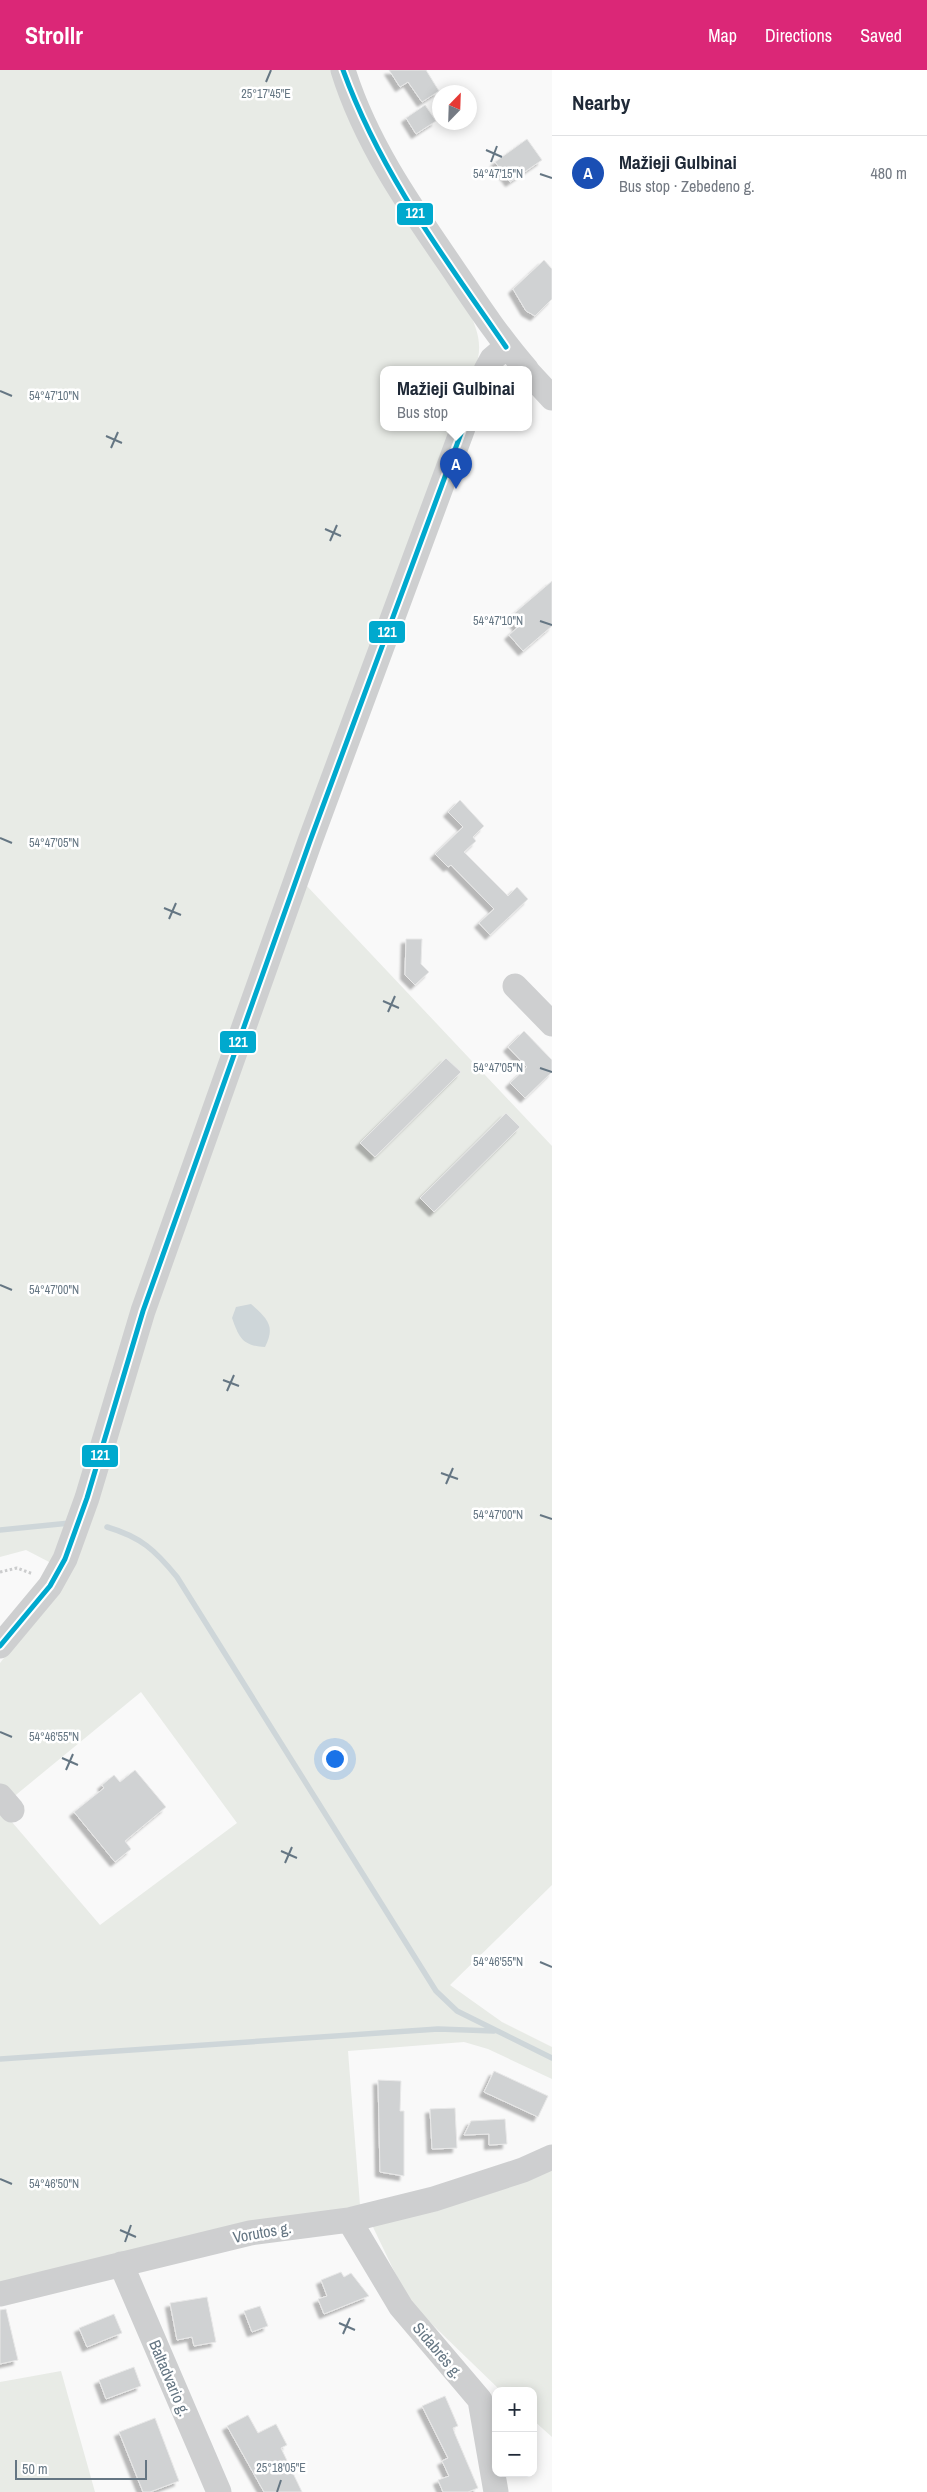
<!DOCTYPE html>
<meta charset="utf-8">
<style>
body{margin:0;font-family:"Archivo Narrow",sans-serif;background:#f2f2f3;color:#1f2937}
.controls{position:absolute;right:15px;bottom:15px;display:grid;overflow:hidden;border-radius:10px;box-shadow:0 2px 12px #0003}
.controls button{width:45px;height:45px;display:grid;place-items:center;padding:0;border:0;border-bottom:1px solid #e0e1e3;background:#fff;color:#1f2937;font:25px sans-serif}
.compass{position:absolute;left:432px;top:15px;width:45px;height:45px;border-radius:50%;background:#fff;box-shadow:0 2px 12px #0003;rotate:23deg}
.scale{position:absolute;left:15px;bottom:12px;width:132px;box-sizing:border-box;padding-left:5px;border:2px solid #657683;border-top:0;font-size:14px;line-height:18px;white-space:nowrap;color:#657683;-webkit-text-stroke:4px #fff;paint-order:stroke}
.you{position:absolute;left:334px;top:1688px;width:18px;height:18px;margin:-12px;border:4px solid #fff;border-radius:50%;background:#1a73e8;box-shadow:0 0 0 8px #1a73e833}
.badge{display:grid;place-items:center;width:32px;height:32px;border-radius:50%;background:#db2777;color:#fff;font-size:16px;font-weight:700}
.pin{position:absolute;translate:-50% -41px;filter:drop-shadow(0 1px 2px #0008)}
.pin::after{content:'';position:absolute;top:26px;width:18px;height:15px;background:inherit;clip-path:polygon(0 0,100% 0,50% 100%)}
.popup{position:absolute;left:380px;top:296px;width:152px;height:65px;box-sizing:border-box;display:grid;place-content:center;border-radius:10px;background:#fff;filter:drop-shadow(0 1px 4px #0005);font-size:16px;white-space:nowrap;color:#747a83}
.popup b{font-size:19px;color:#1f2937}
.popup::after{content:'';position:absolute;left:50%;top:100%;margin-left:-10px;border:10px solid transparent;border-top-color:#fff}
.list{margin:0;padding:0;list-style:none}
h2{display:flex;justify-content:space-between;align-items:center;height:65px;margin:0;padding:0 20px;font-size:21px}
h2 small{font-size:16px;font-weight:400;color:#747a83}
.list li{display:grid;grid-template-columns:32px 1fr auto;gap:15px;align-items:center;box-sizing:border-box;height:75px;padding:0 20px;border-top:1px solid #e0e1e3}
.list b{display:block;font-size:19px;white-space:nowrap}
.list p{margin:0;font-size:16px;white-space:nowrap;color:#747a83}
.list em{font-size:16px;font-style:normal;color:#747a83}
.map{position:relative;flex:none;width:552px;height:2422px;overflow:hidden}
header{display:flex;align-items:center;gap:30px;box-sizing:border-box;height:70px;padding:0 25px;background:#db2777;color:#fff}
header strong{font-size:24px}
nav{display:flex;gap:28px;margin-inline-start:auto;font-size:18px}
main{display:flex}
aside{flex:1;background:#fff}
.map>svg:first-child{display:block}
</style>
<header>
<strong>Strollr</strong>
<nav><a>Map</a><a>Directions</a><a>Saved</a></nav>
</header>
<main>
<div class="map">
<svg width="552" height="2422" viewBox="0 0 552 2422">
<defs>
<filter id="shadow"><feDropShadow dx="-4.5" dy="4.5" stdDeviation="1" flood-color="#0004"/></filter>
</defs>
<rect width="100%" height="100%" fill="#f9f9f9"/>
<path fill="#e8ebe6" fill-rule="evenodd" d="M0 0H335L466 235C477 259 484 273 475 300H384V358H454L53 1494 26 1480 0 1487Z
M306 815 552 1076V1815L450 1915 502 1952 552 1977V2009L488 1979 464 1972 348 1981 360 2135 0 2214V1593L25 1561 145 1263ZM141 1622 237 1753 100 1855 0 1738Z
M552 2096V2367L533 2350V2321H501L409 2232 372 2155Z
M61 2301 95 2422H0V2312Z"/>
<path fill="#ced6d9" d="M251 1234C267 1248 276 1256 265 1277 243 1276 239 1268 232 1248L236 1237Z"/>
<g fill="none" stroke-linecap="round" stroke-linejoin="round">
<path stroke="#ced6d9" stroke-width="5.5" d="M107 1457C141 1467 155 1480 177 1507L436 1921 457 1941 552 1988
M0 1460 70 1453
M0 1989 438 1959 494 1961"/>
</g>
<path fill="#d0d2d3" stroke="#e8e8e8" filter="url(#shadow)" d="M389 0H426L439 21 422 32 408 12 400 17Z
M425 35 436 51 416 64 406 48Z
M527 69 542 90 510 112 495 92Z
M544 190 552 199V229L535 246 526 241 513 219Z
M552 511V556L523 581 509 565 518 557 510 547Z
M460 730 484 756 473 767 476 771 464 782 508 826 517 817 528 829 490 865 479 853 494 839 451 795 448 797 435 784 463 757 448 742Z
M406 869H422L421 894 429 902 415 915 405 905Z
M524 961 552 990V1002L525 1028 510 1013 527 997 508 977Z
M446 988 461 1002 375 1087 360 1073Z
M506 1043 520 1057 434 1142 420 1128Z
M135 1700 166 1737 125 1771 131 1779 115 1792 74 1742 104 1718 102 1715 114 1705 120 1712Z
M494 2001 548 2026 538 2047 484 2022Z
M378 2010 401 2011 400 2041H404V2106L380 2102Z
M455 2038 457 2078 432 2079 430 2039Z
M505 2049 507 2074 489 2075V2064L464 2065 471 2051Z
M341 2202 344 2207 351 2203 369 2226 324 2244 318 2229 327 2226 321 2210Z
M207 2227 216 2272 194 2276 192 2267 177 2270 170 2233Z
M260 2236 268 2256 252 2262 244 2241Z
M6 2239 18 2290 0 2294V2240Z
M114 2244 122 2263 87 2277 79 2258Z
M134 2297 141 2316 106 2329 99 2310Z
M445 2326 458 2356 453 2358 455 2364 478 2418 468 2422H443L438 2410 449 2406 442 2391 448 2388 422 2336Z
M248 2345 258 2363 276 2354 287 2375 281 2378 302 2422H264L227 2356Z
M155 2348 179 2411 150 2422H143L119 2362Z"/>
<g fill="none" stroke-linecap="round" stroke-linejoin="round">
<path stroke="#cbcccd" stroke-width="3" stroke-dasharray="2.5 2.5" stroke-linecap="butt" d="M0 1502 17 1498 33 1504"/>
<path stroke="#cecfd0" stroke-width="25" d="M343 0C365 71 407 132 449 193 474 230 498 267 527 300
M486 300 492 289 506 277
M528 302 552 328
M515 916 552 954
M0 1576 50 1516 65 1489 87 1428 143 1241 310 771 463 358
M0 1726 12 1740
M349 2150 401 2237 480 2330 496 2422
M121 2194 219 2422
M0 2224 250 2163 349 2150 434 2129 523 2100 552 2087"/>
<defs>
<path id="bus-1" d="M343 0C381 104 444 187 506 277
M0 1576 50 1516 65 1489 87 1428 143 1241 310 771 463 358"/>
</defs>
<use href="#bus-1" stroke="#fff" stroke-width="9"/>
<use href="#bus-1" stroke="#00a9ce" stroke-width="5"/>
</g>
<path fill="none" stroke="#657683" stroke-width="2" d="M266 12 271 0M486 80 502 87M491 92 497 76M540 104 552 108M0 321 12 326M106 366 122 373M111 378 118 362M325 459 341 466M330 471 337 455M540 551 552 555M0 768 12 773M164 838 181 845M169 849 176 833M383 931 399 938M388 942 395 926M540 998 552 1002M0 1215 12 1220M223 1310 239 1316M227 1321 234 1305M441 1403 458 1409M446 1414 453 1398M540 1445 552 1449M0 1662 12 1667M62 1688 78 1695M66 1700 73 1684M281 1781 297 1788M285 1793 292 1777M540 1892 552 1897M0 2109 12 2114M120 2160 136 2167M125 2172 131 2155M339 2253 355 2260M343 2264 350 2248M277 2422 281 2410"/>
<g text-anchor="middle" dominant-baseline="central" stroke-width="5" stroke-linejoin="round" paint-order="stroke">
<g font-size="16" fill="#657683" stroke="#fff">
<text transform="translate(262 2162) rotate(-10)">Vorutos g.</text>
<text transform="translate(438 2280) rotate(50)">Sidabrės g.</text>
<text transform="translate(170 2308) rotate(67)">Baltadvario g.</text>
</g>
</g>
<g font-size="12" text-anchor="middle" fill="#657683" stroke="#fff" stroke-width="5" stroke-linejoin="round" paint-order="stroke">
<text x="266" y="28">25°17'45"E</text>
<text x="498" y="108">54°47'15"N</text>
<text x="54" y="330">54°47'10"N</text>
<text x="498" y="555">54°47'10"N</text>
<text x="54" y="777">54°47'05"N</text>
<text x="498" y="1002">54°47'05"N</text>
<text x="54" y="1224">54°47'00"N</text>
<text x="498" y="1449">54°47'00"N</text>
<text x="54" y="1671">54°46'55"N</text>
<text x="498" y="1896">54°46'55"N</text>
<text x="54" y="2118">54°46'50"N</text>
<text x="281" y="2402">25°18'05"E</text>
</g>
<g stroke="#fff" stroke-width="2">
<rect x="396" y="132" width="38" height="24" rx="5" fill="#00a9ce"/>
<rect x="368" y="550" width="38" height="24" rx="5" fill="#00a9ce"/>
<rect x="219" y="960" width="38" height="24" rx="5" fill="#00a9ce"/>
<rect x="81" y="1374" width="38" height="24" rx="5" fill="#00a9ce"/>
</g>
<g font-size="14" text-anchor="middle" font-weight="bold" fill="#fff">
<text x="415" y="148">121</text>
<text x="387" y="567">121</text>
<text x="238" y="977">121</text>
<text x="100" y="1390">121</text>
</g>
</svg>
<div class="controls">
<button>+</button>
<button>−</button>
</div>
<svg class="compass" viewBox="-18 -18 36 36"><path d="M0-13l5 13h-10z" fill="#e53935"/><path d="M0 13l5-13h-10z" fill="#747a83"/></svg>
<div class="scale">50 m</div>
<div class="you"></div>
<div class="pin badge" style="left:456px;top:419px;background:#1a4fb4">A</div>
<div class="popup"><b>Mažieji Gulbinai</b>Bus stop</div>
</div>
<aside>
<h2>Nearby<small></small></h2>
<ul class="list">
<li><span class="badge" style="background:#1a4fb4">A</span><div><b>Mažieji Gulbinai</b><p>Bus stop · Zebedeno g.</p></div><em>480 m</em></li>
</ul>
</aside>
</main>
